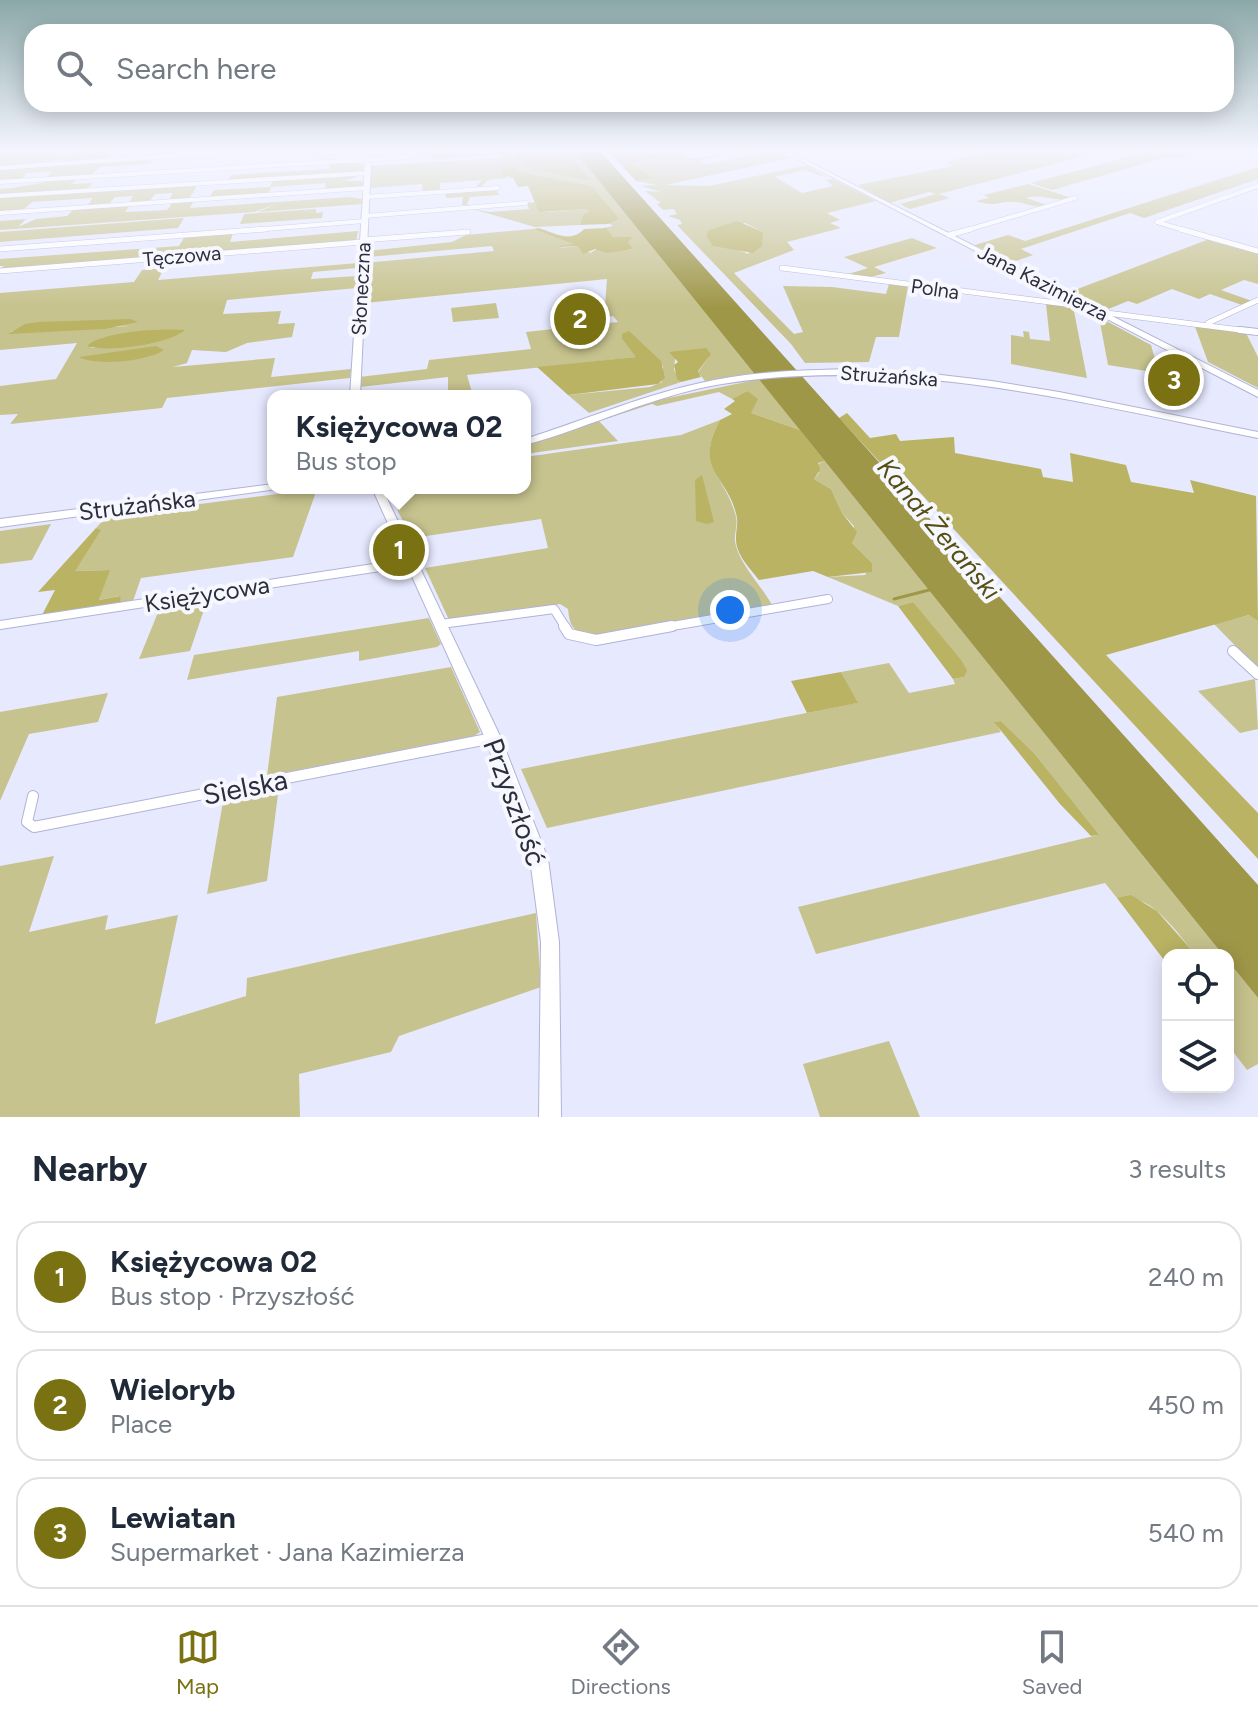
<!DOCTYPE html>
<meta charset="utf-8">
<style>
body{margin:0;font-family:Figtree,sans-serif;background:#f2f2f3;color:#1f2937}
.controls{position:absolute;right:24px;bottom:24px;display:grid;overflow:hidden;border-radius:16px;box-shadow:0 4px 20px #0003}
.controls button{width:72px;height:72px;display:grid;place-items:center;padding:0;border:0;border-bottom:2px solid #e0e1e3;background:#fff;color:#1f2937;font:40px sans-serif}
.you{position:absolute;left:730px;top:610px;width:28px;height:28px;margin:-20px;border:6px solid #fff;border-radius:50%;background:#1a73e8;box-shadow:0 0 0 12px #1a73e833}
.badge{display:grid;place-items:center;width:52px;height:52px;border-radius:50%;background:#797112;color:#fff;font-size:26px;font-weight:700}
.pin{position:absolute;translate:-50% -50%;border:4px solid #fff;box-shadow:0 2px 8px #0006}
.popup{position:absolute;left:267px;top:390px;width:264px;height:104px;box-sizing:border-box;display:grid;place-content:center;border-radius:16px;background:#fff;filter:drop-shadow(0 2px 6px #0005);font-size:26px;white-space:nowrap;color:#747a83}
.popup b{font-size:30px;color:#1f2937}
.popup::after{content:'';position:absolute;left:50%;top:100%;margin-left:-16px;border:16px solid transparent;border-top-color:#fff}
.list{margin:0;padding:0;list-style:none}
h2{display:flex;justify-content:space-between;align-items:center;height:104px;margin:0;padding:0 32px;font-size:34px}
h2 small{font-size:26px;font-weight:400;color:#747a83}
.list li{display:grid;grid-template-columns:52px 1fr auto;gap:24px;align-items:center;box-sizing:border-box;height:112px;margin:0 16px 16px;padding:0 16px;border:2px solid #e0e1e3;border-radius:24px}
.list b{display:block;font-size:30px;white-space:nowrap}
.list p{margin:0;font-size:26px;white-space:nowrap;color:#747a83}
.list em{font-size:26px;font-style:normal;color:#747a83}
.icon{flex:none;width:44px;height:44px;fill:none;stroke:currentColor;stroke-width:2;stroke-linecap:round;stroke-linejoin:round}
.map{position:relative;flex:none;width:1258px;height:1117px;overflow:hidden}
.search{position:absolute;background:#fff;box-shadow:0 4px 20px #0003;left:24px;right:24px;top:24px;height:88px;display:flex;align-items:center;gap:20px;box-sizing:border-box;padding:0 28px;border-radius:24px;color:#747a83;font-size:30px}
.sheet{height:488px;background:#fff}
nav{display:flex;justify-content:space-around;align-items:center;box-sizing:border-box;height:112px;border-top:2px solid #e0e1e3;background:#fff;font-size:22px;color:#747a83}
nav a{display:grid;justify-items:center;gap:4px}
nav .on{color:#797112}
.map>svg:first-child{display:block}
</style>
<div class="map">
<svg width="1258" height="1117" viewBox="0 0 1258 1117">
<rect width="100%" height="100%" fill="#e7e9ff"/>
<path fill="#c7c38e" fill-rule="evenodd" d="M0 151H116L107 160 157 156 150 164 100 167 91 175 47 178 52 171 26 173 22 180 0 181V169L62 164 67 159 0 167Z
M418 151H511L513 155 590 180 567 151H575L756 373 705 381 698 372 708 358 675 359 674 370 681 382 589 413 568 395 650 387 662 382 663 366 622 339 637 357 467 375 473 396H448V377L360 387 359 377 427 369 429 360 531 349 526 332 618 322 613 316 606 317 600 308 605 305 607 279 365 303 364 263 494 251 492 246 368 257 367 251 452 242 466 235 533 229 576 244 559 248 578 246 590 253 597 249 631 250 627 241 633 237H613L603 228 613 226 608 223 618 219 592 186 503 169 507 178 488 180 479 189H496L499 195 470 197 467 204 471 206 462 205 463 197 446 198 445 192 479 190 474 189 482 180 440 183V191L423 192 422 184 369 188 370 166 501 158 500 155 434 159 432 155 411 156Z
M655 151H685L688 159 745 151 699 160 707 164 770 152 758 154 750 151H778L792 158 665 185 709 186 807 165 827 178 805 170 775 177 802 193 833 186 826 180 833 179 876 201 827 213 840 220 830 223 841 228 787 242 794 250 734 273 794 334 803 332 783 286 832 287 886 294 889 284 908 286 899 337H876L869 362 805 363 791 344 677 225 682 224 680 220 668 216 677 214 674 209 663 210 657 204 661 203 645 191 661 192 641 186 657 185 636 181 652 178 630 163 660 157ZM745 223 763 232 748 254C732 246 720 249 706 235Z
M995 151H1104L939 194 950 198 910 209 900 204 936 194 929 192 889 203 858 185 953 166 947 162Z
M1151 151H1204L1176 159 1167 157 1052 190 1031 183Z
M331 162H363L364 172 227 181 231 175 329 169Z
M1258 167V179L1144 218 1130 213 1021 249 1033 255 1010 263 975 245 1008 235 1025 241Z
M364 174 345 181H363V188L325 190 326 183 271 187 268 194 209 198 214 190 270 187 273 180Z
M78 178 72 184 93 183 86 190 0 196V189C29 187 50 179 78 178Z
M198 184 189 199 169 200 173 193 155 194 149 202 129 203 133 196 115 197 108 205 87 206 93 198 32 202 23 210 0 212V197Z
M1028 184 1072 198C1055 203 1043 193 1026 198L1047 205C1034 209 1028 203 1015 202 999 200 997 208 976 201L989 198 984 195Z
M350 197 362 199V204L258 212 277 204 254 212 0 230V221L26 219 18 227 36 219 67 216 75 208 130 205 125 212 167 210 173 202 194 200 190 208Z
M536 202 545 212 586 209 589 212 583 214 580 225 535 227 469 208 489 212 529 209 527 203Z
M316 209V213L323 212 322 218 240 224 244 214Z
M184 218 178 228 0 242V232Z
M358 231 356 242 0 269 4 266H0V259L179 246 185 236 233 233 230 242Z
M912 238 937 248 874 267 886 273 867 278 845 275 868 268 844 257Z
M1212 238 1258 251V284L1244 280 1221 290 1252 301 1242 305 1210 294 1199 299 1172 289 1137 304 1128 301 1106 310 1067 293Z
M358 263 357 268 313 272 311 279 357 276V288L227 300 223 314 281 311 278 324 295 323 292 337 247 343 226 352 192 350 187 363 173 367 275 358 271 377 351 369 350 378 167 398 162 408 10 424 18 414 0 415V386L56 379 77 343 0 350V293L134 282 142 270 164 268 158 280ZM38 322 129 326 10 332ZM177 330 149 343 91 348 101 338Z
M496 303 499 318 453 322 451 308Z
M1046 304 1073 306 1087 378 1011 364V335L1024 337 1023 331 1029 332 1030 339 1050 341Z
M1099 317 1151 345 1159 373 1108 365Z
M1194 324 1245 331 1258 357V388L1208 362Z
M760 379 800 430 751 413 747 391 732 399 719 392 657 406 652 404 599 421 618 441 525 454V445L649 402Z
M720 420C694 467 726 475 736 517 738 525 734 534 735 541 738 563 762 586 772 605L594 636C574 632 570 629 568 609L560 604 449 620 425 568 548 548 541 519 413 538 398 512 395 488H525V457L681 435Z
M825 461 1223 955H1196C1175 931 1152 892 1117 898L1105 883 816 954 798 907 1098 835 1034 753 1001 721 995 722 1001 732 547 828 521 769 857 703 841 672 889 663 909 693 955 684 953 679 964 677 913 602 898 606 828 577 865 575 872 563 852 543 854 526 842 513 831 489 814 479 819 473 818 464Z
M317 489 293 557 141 578 133 601 121 603 119 596 99 600 109 570 74 571 100 530 96 528 107 516Z
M51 524 32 560 0 564V531Z
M208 598 190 651 139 659 161 605Z
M1250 615 1258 621V669L1214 624Z
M429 618 441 644 437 647 359 661V651L187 680 194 655Z
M451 667 480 732 474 736 267 776 277 697Z
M1255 679 1258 729 1240 733 1198 691Z
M108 693 98 722 29 734 0 801V712Z
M279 786 267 881 207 894 224 796Z
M54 856 29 932 108 915 105 930 178 915 155 1024 246 996 247 978 536 913 541 987 399 1036 391 1052 299 1074 300 1117H0V866Z
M1228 961 1258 998V1064L1247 1070 1228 1045Z
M889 1041 920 1117H820L803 1064Z"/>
<path fill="#bab364" d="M511 151H567L591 181 532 169Z
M608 151H654L661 157 630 163 654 178 636 181Z
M511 164 520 172 592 186 619 219 608 224 580 225 583 214 589 212 586 209 539 212 528 186 518 187 513 178 503 175 500 167Z
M737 221 763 232 762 246 753 253 713 246 706 235 709 230Z
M539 228C556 234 571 243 584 229L606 228 613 237H633L628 242 633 249 607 253 595 249 583 254 578 246 556 247 574 244 533 229Z
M130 319 138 322 105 329 8 334 25 324 38 322Z
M185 330C169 344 107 353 87 346 101 331 164 328 185 330Z
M629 331 661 361 665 378 658 384 568 395 537 367 636 357 622 339V334Z
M156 346 164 350C147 362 95 366 79 357Z
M706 348 711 354 698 371 701 377 681 382 677 379 674 365 678 362 669 352Z
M747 391 758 399 751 413 800 430 825 461 818 463 820 470 814 479 831 489 842 513 857 532 852 543 872 563V572L828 577 813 571 759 580C749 567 735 554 736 537 736 531 738 524 737 518 729 475 692 472 720 420L732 414 724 409 735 401 732 399Z
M847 413 870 438 896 434 900 441 954 437 955 453 1041 469 1043 477 1073 482 1070 453 1126 465 1131 482 1194 493 1190 480 1256 496 1258 621 1249 615 1106 655 1258 813V859L901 472 888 471 839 418Z
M702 475 714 522 707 524 696 521 695 480Z
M96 528 101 530 75 571 110 570 99 600 120 596 121 603 42 615 55 590 38 592Z
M913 602 961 660 967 670 964 677 953 679 898 606Z
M841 672 858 703 807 713 791 681Z
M1001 721 1034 753 1099 835 1091 836 1060 804 994 722Z
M1131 895 1157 911 1196 955H1168L1167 964 1117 898Z"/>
<path fill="#9f9748" d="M575 151H600L1258 885V998L1228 961V955H1223Z"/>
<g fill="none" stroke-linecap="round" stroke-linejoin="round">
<path stroke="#9f9748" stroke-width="3" d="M894 599 933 589"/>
<defs>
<path id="street-far4" d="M366 160 406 157 416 151
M0 168 235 151
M0 182 363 160
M0 196 368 173
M366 197 498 188
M0 213 366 188
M365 216 526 203
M1157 222 1258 186
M1157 222 1187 231
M240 231 364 221
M964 231 1075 198"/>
<path id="street-far3" d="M1180 229 1258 251
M949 235 971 229
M363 240 468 232
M0 249 266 229
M782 268 1089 307
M0 271 363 242
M1099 312 1256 332
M1208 323 1258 300"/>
<path id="street-far2" d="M1240 330 1258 332"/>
<path id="street-far1" d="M441 624 554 609 566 628
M0 625 413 562
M661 628 828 599"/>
<path id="street" d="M564 626 569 634 596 640 672 626
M1233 651 1258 674
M33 796 27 822 34 827 493 738"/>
<path id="secondary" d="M291 151H301L371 163 360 396H350L365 164Z
M782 151H787L1258 390V397Z
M856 369 924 373 992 381 1059 392 1258 432V438C1082 403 902 355 722 384 654 395 591 427 525 445V439C582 421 638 397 696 384 749 371 803 370 856 369Z
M273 484V488H278L277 489 0 527V519Z
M372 488H382L501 738 548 859 559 942 561 1117H539L541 942 530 859 485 738Z"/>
</defs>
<use href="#street-far4" stroke="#b0b3d6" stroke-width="5"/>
<use href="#street-far3" stroke="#b0b3d6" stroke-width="6"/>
<use href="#street-far2" stroke="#b0b3d6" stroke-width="8"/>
<use href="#street-far1" stroke="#b0b3d6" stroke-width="10"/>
<use href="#street" stroke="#b0b3d6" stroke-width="12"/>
<use href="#secondary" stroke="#b0b3d6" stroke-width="2"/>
<use href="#street-far4" stroke="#fff" stroke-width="4"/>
<use href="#street-far3" stroke="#fff" stroke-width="5"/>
<use href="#street-far2" stroke="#fff" stroke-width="6"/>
<use href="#street-far1" stroke="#fff" stroke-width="8"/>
<use href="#street" stroke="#fff" stroke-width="10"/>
<use href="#secondary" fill="#fff" fill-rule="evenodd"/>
</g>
<linearGradient id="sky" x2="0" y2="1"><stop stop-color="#8ba8a8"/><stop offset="0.49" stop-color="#f4f5ff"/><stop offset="1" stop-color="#f4f5ff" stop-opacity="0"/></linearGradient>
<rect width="1258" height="307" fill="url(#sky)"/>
<g text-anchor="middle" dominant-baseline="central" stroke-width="8" stroke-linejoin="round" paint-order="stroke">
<g font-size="20" fill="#2d2e3b" stroke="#f7f8ff">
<text transform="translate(182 256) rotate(-5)">Tęczowa</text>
<text transform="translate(1043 283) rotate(27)">Jana Kazimierza</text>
<text transform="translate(361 289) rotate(-87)">Słoneczna</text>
<text transform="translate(935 289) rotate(8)">Polna</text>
<text transform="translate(889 376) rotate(4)">Strużańska</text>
</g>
<g font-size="24" fill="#2d2e3b" stroke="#f7f8ff">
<text transform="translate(137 505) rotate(-7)">Strużańska</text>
<text transform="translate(207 594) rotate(-9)">Księżycowa</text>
</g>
<g font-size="26" font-style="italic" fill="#554f12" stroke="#f7f8ff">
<text transform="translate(939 529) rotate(50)">Kanał Żerański</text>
</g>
<g font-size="28" fill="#2d2e3b" stroke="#f7f8ff">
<text transform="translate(245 787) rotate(-11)">Sielska</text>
<text transform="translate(515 802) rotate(70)">Przyszłość</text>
</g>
</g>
</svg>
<div class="controls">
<button><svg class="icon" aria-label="locate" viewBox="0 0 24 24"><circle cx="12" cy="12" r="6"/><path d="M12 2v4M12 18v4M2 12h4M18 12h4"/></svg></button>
<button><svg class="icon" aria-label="layers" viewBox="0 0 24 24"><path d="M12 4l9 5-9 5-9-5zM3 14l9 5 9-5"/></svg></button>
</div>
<div class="you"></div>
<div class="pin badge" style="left:399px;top:550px">1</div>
<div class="popup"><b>Księżycowa 02</b>Bus stop</div>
<div class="pin badge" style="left:580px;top:319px">2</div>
<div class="pin badge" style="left:1174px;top:380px">3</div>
<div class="search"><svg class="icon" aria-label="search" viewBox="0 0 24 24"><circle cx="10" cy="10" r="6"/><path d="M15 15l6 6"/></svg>Search here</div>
</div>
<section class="sheet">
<h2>Nearby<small>3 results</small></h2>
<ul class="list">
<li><span class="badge">1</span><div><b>Księżycowa 02</b><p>Bus stop · Przyszłość</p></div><em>240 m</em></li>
<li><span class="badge">2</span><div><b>Wieloryb</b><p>Place</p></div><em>450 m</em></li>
<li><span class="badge">3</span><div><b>Lewiatan</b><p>Supermarket · Jana Kazimierza</p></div><em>540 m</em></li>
</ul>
</section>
<nav>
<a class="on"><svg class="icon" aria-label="map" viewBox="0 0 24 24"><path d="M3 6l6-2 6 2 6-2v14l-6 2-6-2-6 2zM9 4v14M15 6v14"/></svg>Map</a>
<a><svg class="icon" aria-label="directions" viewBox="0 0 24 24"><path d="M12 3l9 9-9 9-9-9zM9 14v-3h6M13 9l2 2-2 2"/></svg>Directions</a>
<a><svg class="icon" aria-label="saved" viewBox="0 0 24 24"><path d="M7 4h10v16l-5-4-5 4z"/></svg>Saved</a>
</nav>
